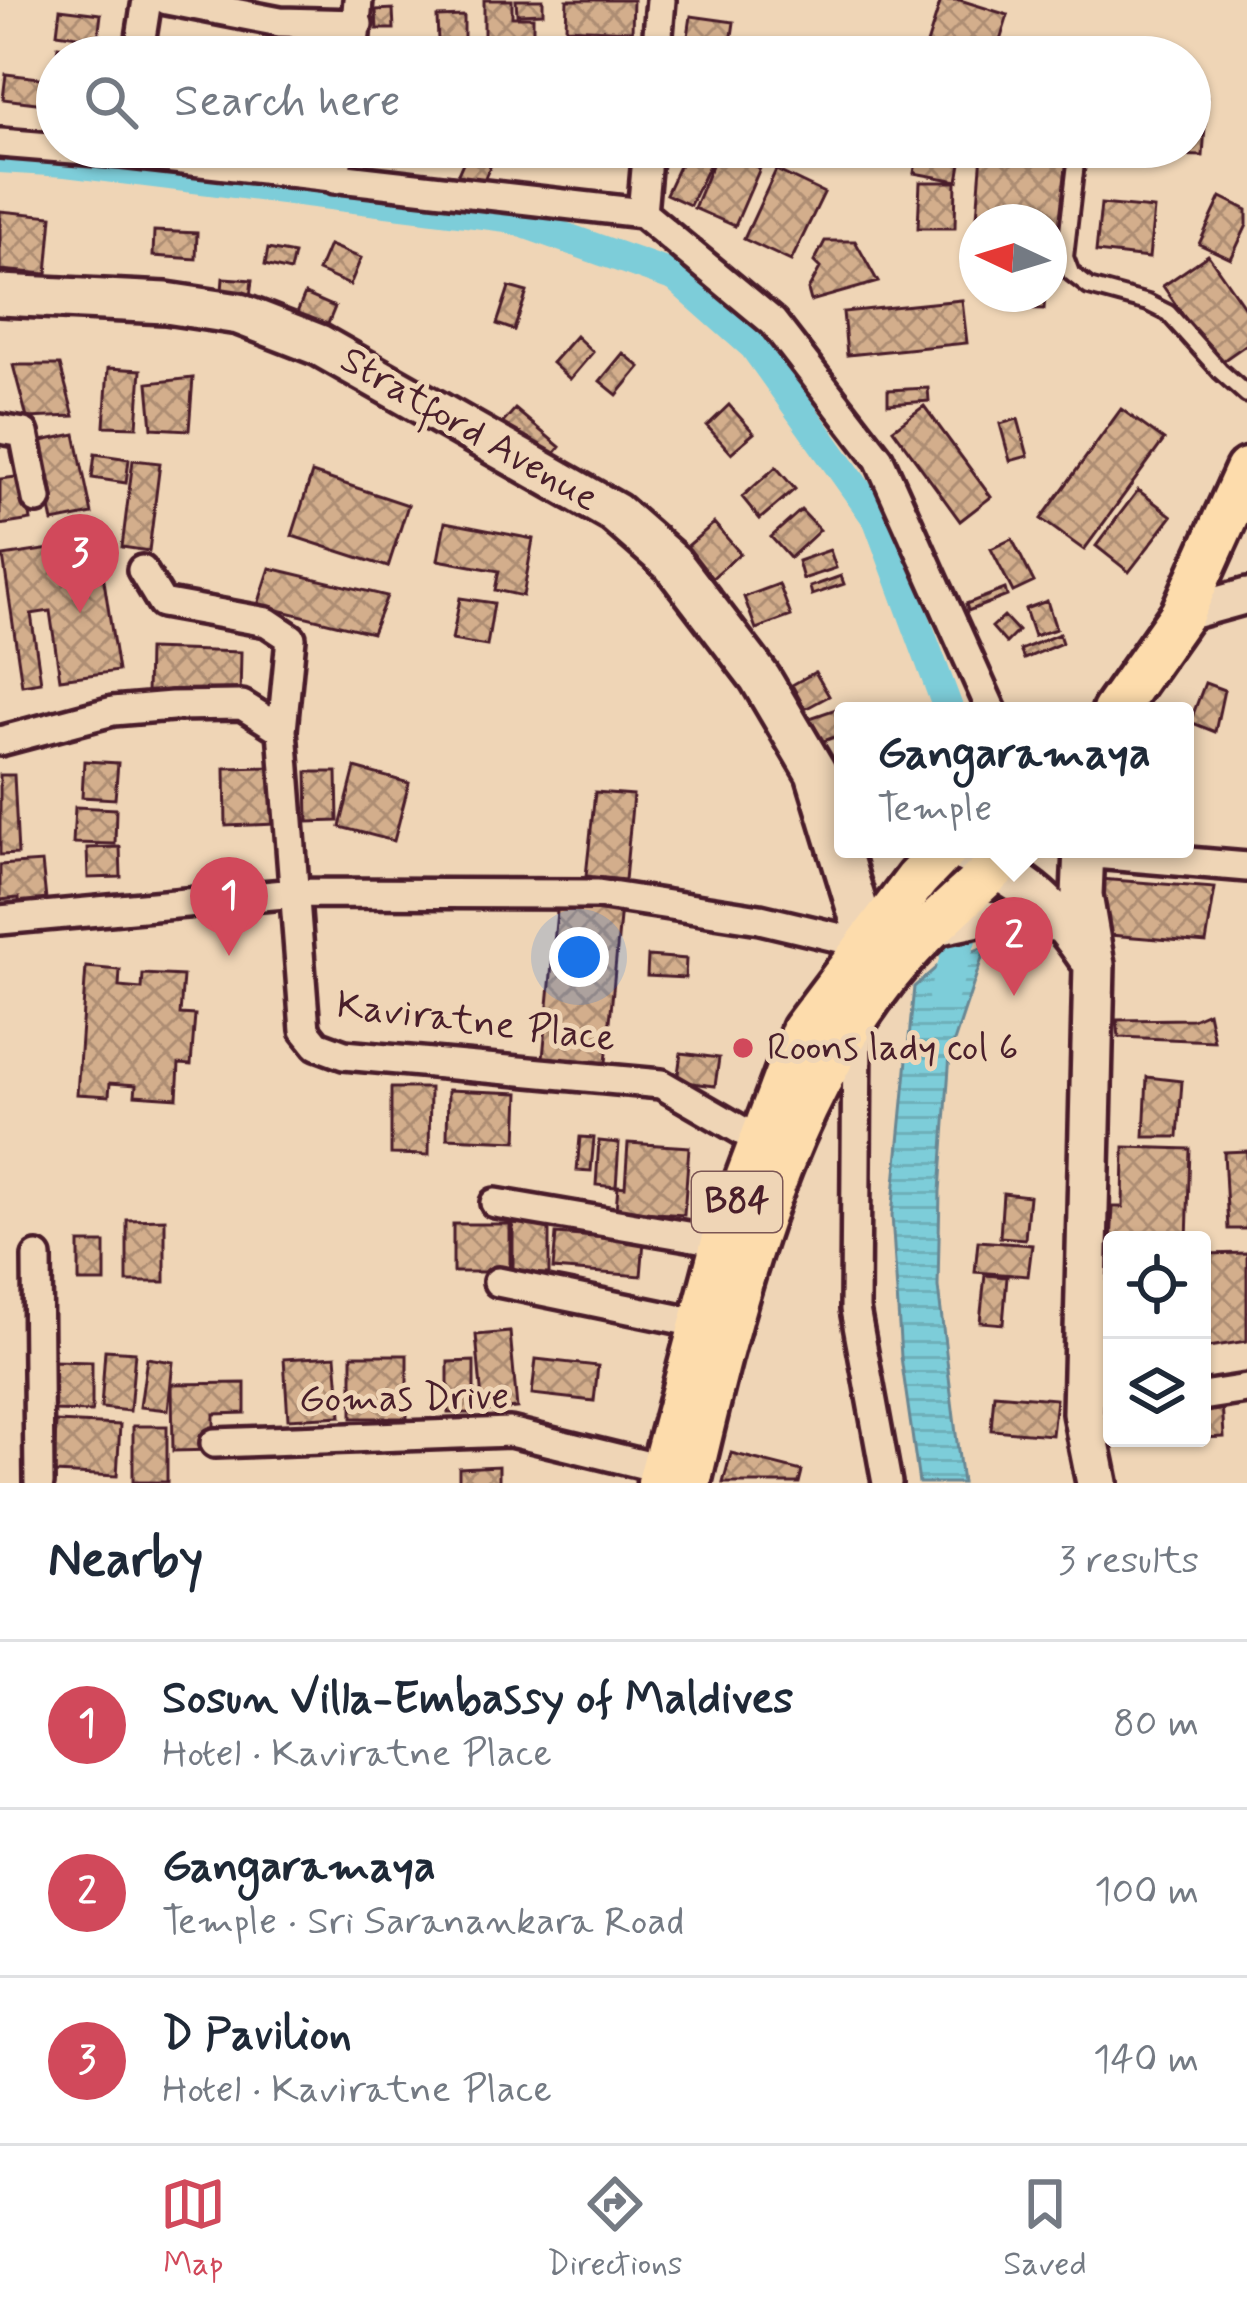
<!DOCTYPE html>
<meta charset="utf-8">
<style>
body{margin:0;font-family:Mynerve,sans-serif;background:#f6f6f7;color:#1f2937}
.controls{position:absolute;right:36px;bottom:36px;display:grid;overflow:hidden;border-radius:12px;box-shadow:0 3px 9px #0004}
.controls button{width:108px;height:108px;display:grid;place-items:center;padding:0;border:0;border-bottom:3px solid #e0e1e3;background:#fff;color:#1f2937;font:60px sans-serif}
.compass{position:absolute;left:959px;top:204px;width:108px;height:108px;border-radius:50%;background:#fff;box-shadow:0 3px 9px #0004;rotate:274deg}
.you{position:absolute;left:579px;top:957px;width:42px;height:42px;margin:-30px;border:9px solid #fff;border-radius:50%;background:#1a73e8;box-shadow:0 0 0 18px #1a73e833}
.badge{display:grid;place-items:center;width:78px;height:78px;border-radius:50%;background:#d1495b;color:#fff;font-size:39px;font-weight:700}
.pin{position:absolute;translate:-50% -99px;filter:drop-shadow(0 3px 6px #0008)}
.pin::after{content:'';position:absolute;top:63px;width:42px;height:36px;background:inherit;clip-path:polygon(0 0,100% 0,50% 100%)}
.popup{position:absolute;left:834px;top:702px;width:360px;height:156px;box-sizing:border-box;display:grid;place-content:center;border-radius:12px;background:#fff;filter:drop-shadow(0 3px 9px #0005);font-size:39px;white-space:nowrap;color:#747a83}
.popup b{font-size:45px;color:#1f2937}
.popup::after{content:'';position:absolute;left:50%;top:100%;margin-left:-24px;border:24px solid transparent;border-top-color:#fff}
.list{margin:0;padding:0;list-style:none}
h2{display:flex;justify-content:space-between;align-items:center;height:156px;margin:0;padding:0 48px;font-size:51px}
h2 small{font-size:39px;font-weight:400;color:#747a83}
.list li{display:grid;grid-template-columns:78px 1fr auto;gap:36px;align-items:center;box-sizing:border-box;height:168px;padding:0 48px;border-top:3px solid #e0e1e3}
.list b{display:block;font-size:45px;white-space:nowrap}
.list p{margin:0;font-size:39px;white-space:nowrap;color:#747a83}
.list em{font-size:39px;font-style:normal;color:#747a83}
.icon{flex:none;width:66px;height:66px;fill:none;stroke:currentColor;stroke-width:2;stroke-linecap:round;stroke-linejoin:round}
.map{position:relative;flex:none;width:1247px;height:1483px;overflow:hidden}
.search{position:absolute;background:#fff;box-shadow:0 3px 9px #0004;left:36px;right:36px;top:36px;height:132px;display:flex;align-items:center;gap:30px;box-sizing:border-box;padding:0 42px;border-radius:66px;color:#747a83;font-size:45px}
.sheet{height:660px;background:#fff}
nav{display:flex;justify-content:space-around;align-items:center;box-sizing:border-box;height:168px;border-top:3px solid #e0e1e3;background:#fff;font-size:33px;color:#747a83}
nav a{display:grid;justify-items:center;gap:6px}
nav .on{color:#d1495b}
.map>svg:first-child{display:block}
</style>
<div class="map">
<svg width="1247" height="1483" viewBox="0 0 1247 1483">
<defs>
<pattern id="water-rules" width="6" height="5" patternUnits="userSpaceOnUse" patternTransform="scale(3)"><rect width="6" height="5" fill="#7dcdd9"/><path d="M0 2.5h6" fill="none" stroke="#6eb0ba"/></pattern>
<pattern id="building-cross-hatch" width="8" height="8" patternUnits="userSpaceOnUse" patternTransform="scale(3)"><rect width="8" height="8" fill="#d3ae8c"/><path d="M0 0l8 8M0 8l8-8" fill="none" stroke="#ad8d73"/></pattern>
</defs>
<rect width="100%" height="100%" fill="#efd5b6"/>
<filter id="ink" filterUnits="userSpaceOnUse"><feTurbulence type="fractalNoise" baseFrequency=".00833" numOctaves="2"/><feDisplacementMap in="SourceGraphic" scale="24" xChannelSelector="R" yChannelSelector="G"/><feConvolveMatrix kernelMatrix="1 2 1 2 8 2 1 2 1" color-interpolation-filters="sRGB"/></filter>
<g filter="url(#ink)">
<path fill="url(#water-rules)" stroke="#698793" stroke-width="3" d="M986 946 950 1054 940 1191 938 1287 962 1483H919L901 1357 892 1215 914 987 939 965Z"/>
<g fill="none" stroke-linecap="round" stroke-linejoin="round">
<path stroke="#7dcdd9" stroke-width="30" d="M0 158 66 162 507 217 676 277 754 346 878 520 949 711
M943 996 962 936V903"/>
</g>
<path fill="url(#building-cross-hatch)" stroke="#4a1f2b" stroke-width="3" d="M484 0H512V17H533V51H484Z
M516 0H543V13L517 14Z
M567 0H633L632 31 566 28Z
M941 0H960L1008 15 995 57H923Z
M60 9 101 14 98 39 57 33Z
M393 9 394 29H377L376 10Z
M464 16V40L438 41 437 17Z
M691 16 734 22 729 57H685Z
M238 45V57H213V46Z
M58 46 86 50 85 57H57V74H54Z
M185 47 186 57H157L156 48Z
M6 74 48 79 45 104 3 99Z
M1190 96 1207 97 1203 156 1170 155 1171 147H1190Z
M470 147 495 156 482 184 458 174Z
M568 147H601L599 160 567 156Z
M688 147H704L715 153 690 205 666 194Z
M789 147H845L833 170Z
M919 147 963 151 958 181 914 173Z
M718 151 760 168 735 226 694 208Z
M982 153 1072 159 1068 224 977 217Z
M776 170 824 193 791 261 744 239Z
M920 182H956L955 228H918Z
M1221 197 1247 210V225L1231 259 1199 244Z
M1101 204 1154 209 1149 258 1096 252Z
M0 211 52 216 47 274 0 270Z
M154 231 197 233 196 259 153 256Z
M825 241H855L878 282 811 301 808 290 820 268 814 262Z
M329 245 361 258 350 285 318 271Z
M268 249 294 254 290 271 265 265Z
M1208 255 1247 311V344L1217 365 1163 286Z
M223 278 252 280 249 306 221 304Z
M509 287 527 292 514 330 497 324Z
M305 294 335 307 323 336 293 322Z
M990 294H1045L1044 309 1015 308 1016 300 990 298Z
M962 300 967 343 847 355 843 312Z
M576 336 593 352 570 379 552 363Z
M623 353 640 367 617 395 600 381Z
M13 365H60L74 416 27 418Z
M108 368 141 370 137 427 104 426Z
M193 378 189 430 152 428 148 383Z
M928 388 929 401 888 404V390Z
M729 405 754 433 731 453 707 426Z
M924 406 991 497 960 521 893 429Z
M515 409 560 447 547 463 501 425Z
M1121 409 1164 440 1084 550 1041 519Z
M1018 419 1028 456 1010 461 1000 424Z
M75 434 92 514 53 522 37 442Z
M95 454 129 459 126 483 92 478Z
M133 460 160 463 149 551 122 547Z
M776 467 795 489 760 519 742 497Z
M312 473 408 505 388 567 292 536Z
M24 476 31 520 0 525V479Z
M1138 490 1172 516 1129 572 1096 546Z
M801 510 820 530 790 558 771 537Z
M445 522 533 539 523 596 495 590 499 571 438 560Z
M714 523 740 553 709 581 682 551Z
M1012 539 1034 582 1013 592 991 549Z
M98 542 118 671 60 679 50 611 31 614 41 682 22 685 3 556Z
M830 550 836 568 803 579 798 561Z
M270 568 387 596 372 633 258 605Z
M841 576 844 584 812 595 810 587Z
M779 584 791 616 756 629 744 597Z
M1005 589 1007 596 968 611 966 604Z
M460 598 494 603 487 646 452 640Z
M1047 601 1056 629 1034 636 1025 609Z
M1004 616 1018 631 1006 643 992 627Z
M1059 634 1062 643 1024 659 1020 650Z
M148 649 241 652 240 699 147 695Z
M815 672 829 696 805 709 792 685Z
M1205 683 1224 690 1215 732 1190 722Z
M839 708 843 734 818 743 810 718Z
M84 761 118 763 115 799 82 797Z
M274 767 275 824 226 826 225 768Z
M355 768 409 783 394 841 340 827Z
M307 772H337L338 821 308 822Z
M0 775H14L18 854 0 855Z
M595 792 633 795 625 880 586 876Z
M75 807 116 809 115 844 73 843Z
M120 847 121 877 88 878 87 848Z
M42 862 47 909 20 911 19 898 0 900V865Z
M1100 879 1215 888 1206 943 1110 935Z
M558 901 621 907 605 1073 542 1068Z
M648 956 686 959 685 978 647 976Z
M86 967 120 970 119 987 142 989 143 974 183 976 180 1014 195 1015 191 1065 179 1064 177 1098 135 1095 136 1085 110 1083 109 1096 77 1094Z
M1208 1012 1214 1041 1119 1037 1117 1020 1192 1019Z
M681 1053 719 1058 715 1086 677 1081Z
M1147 1077 1182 1081 1178 1137H1144Z
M391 1088H430L429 1155 391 1154Z
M448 1090 519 1093 517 1141 447 1138Z
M580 1137 594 1138 591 1171 577 1170Z
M599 1141 619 1143 616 1187 596 1185Z
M628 1143 689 1147 684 1215 616 1210 618 1186 625 1187Z
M1124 1147 1190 1149 1187 1240 1111 1243 1113 1207H1123Z
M1247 1151V1229H1228L1224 1152Z
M1003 1193 1029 1196 1025 1239 1000 1237Z
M165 1219V1282H127V1220Z
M513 1223 549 1224V1274L513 1273Z
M453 1224H510V1272H453Z
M556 1234 644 1241 641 1276 553 1269Z
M978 1241 1032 1245 1028 1276 975 1272Z
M79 1243H105V1282H79Z
M1247 1253V1341L1202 1348V1254Z
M985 1275 1007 1277 1003 1324 980 1322Z
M510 1332 517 1408 483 1411 476 1335Z
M105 1350 135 1352 130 1411 101 1408Z
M352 1355H407V1418H352Z
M336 1356 341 1416 288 1419 284 1359Z
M147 1358 173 1362 168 1410 140 1407Z
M536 1359 598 1366 594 1401 532 1394Z
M52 1361 92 1362V1412L51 1411Z
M474 1361V1413H448V1362Z
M245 1383V1413L214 1414V1450L173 1451 172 1384Z
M1221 1383 1224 1437 1202 1438V1384Z
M994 1394 1056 1399 1052 1435 991 1430Z
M56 1422 120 1425 117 1476 54 1473Z
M133 1426H167V1482H133Z
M731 1453 802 1471 799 1483H723Z
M499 1466V1483H459V1468Z"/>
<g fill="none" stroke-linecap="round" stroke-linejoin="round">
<defs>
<path id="service" d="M1076 163 1065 257 1071 273 1089 287 1148 303 1168 313 1220 371 1247 395"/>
<path id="minor" d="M167 0 280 22 358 24
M138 57 147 0
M353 57 358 0
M656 57 661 0
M0 143 122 153 642 213 773 322 879 459 992 711
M335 179 339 147
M642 213 648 147
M0 429 24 433 37 499
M142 570 162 603 267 622 291 638 282 730 305 1030 317 1045 344 1055 661 1084 758 1140
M0 741 113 711 172 706 242 705 282 730
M1083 853 1247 867
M0 920 295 893 598 894 760 919 870 945
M857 1022 855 1309 887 1483
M495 1203 723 1242
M37 1257 39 1483
M498 1282 702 1324
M1202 1396 1247 1389
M215 1443 510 1432 662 1469"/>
<path id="tertiary" d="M1182 614 1247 596
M931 929 983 918 1066 925"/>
<path id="secondary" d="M0 295 166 303 239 314 319 345 615 513 672 563 760 678 816 773 875 967
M959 849C1022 882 1046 895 1087 955
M1084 849 1082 895 1094 965 1083 1413 1097 1483"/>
<path id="primary" d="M1114 711 1182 614 1247 470
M659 1483 723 1242 803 1030 917 879 946 849
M689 1483C731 1304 785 1078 916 943 947 910 983 881 1015 849"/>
</defs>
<use href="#service" stroke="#4a1f2b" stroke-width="22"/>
<use href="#minor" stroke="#4a1f2b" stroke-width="36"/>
<use href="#tertiary" stroke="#4a1f2b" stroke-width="42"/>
<use href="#secondary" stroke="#4a1f2b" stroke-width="48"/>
<use href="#primary" stroke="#4a1f2b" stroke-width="51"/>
<use href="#service" stroke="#efd5b6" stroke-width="14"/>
<use href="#minor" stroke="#efd5b6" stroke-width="27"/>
<use href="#tertiary" stroke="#efd5b6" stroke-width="33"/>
<use href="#secondary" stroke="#efd5b6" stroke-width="39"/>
<use href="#primary" stroke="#fddcac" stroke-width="42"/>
</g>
</g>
<circle fill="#d1495b" stroke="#efd5b6" stroke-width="4.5" cx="743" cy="1048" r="12"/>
<g text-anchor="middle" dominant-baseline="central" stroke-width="10" stroke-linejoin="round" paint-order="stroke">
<rect fill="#efd5b6" stroke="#7c5655" stroke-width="3" x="692" y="1172" width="90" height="60" rx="9"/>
<g font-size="36" font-weight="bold" fill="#4a1f2b">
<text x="737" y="1202">B84</text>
</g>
<g font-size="39" fill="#4a1f2b" stroke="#efd5b6">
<text transform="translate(469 430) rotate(30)">Stratford Avenue</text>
<text transform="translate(476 1023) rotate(7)">Kaviratne Place</text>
<text transform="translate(404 1399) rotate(-1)">Gomas Drive</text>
</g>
<g font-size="39" fill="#4a1f2b" stroke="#efd5b6" text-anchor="start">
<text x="767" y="1048">Roons lady col 6</text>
</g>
</g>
</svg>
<div class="controls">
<button><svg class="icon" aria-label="locate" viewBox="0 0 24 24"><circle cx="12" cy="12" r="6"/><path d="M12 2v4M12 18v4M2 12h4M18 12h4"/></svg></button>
<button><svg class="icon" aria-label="layers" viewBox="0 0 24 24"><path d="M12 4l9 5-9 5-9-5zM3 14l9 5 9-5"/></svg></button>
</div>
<svg class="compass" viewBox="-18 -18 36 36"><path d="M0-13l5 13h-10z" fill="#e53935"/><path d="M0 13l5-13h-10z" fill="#747a83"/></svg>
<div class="you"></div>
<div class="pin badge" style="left:229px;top:956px">1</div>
<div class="pin badge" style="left:1014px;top:996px">2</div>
<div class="popup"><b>Gangaramaya</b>Temple</div>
<div class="pin badge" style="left:80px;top:613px">3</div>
<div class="search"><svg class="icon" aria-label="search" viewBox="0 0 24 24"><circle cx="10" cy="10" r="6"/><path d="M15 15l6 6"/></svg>Search here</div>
</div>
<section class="sheet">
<h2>Nearby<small>3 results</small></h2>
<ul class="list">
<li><span class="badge">1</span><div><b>Sosun Villa-Embassy of Maldives</b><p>Hotel · Kaviratne Place</p></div><em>80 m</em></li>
<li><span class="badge">2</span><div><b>Gangaramaya</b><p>Temple · Sri Saranankara Road</p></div><em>100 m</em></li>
<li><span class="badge">3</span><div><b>D Pavilion</b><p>Hotel · Kaviratne Place</p></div><em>140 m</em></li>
</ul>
</section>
<nav>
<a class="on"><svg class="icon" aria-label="map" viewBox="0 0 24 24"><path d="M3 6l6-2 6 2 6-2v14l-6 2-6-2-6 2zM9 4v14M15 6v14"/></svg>Map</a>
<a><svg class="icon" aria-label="directions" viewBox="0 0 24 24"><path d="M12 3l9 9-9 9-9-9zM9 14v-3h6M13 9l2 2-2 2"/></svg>Directions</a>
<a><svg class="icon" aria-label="saved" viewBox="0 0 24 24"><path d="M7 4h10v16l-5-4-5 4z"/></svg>Saved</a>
</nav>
